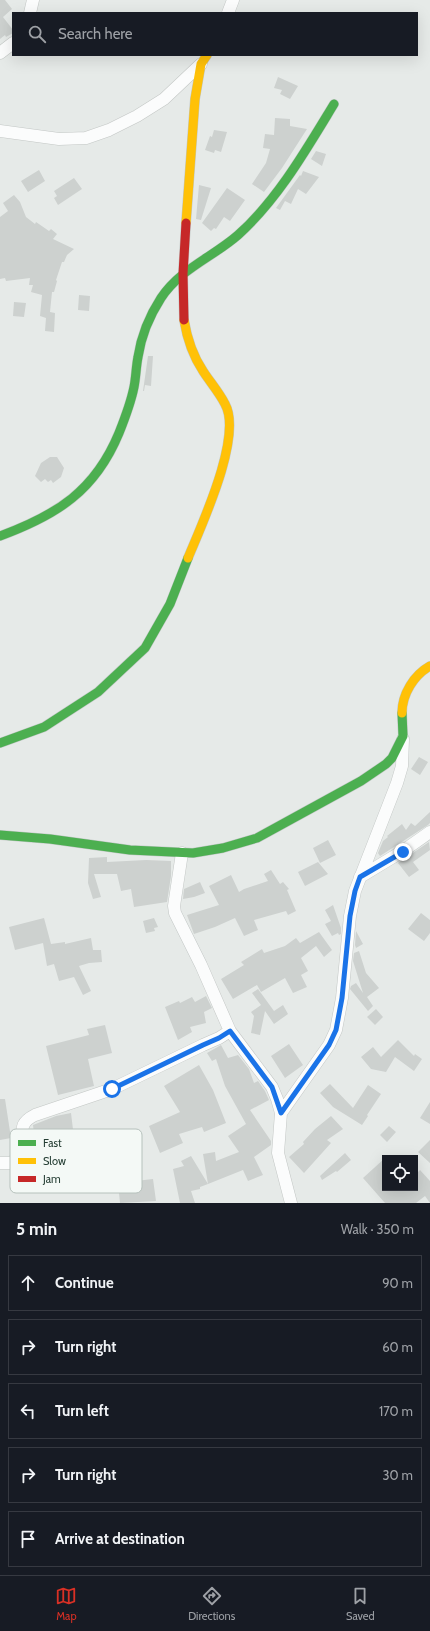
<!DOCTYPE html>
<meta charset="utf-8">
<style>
body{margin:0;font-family:Cabin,sans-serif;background:#242831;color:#f1f3f6}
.controls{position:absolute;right:12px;bottom:12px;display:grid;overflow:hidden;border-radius:0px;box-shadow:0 4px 16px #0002}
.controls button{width:36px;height:36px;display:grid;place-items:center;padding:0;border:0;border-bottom:1px solid #363941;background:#171b24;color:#f1f3f6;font:20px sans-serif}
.stop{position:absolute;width:12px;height:12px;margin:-9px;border:3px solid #1a73e8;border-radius:50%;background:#fff}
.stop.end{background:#1a73e8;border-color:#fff;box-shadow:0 1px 4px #0008}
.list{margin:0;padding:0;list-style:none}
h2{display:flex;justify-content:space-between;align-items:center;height:52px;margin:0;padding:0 16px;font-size:17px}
h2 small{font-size:13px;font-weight:400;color:#9ea1a6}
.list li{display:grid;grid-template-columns:26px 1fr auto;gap:12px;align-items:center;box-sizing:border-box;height:56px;margin:0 8px 8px;padding:0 8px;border:1px solid #363941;border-radius:0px}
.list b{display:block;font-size:15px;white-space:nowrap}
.list em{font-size:13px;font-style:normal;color:#9ea1a6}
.icon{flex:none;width:22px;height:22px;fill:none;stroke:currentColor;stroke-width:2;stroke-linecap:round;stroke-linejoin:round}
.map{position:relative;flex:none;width:430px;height:1203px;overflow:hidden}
.search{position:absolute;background:#171b24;box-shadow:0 4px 16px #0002;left:12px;right:12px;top:12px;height:44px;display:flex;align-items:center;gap:10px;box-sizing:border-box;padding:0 14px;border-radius:0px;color:#9ea1a6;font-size:15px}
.sheet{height:372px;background:#171b24}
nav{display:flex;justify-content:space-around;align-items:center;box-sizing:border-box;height:56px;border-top:1px solid #363941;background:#171b24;font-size:11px;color:#9ea1a6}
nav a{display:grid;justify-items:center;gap:2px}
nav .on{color:#d93025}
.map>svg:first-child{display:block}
</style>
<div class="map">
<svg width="430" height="1203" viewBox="0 0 430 1203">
<rect width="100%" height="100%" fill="#e6eae8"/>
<path fill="#cdd1cf" d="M0 0H5L12 9 3 17 13 30V33L6 37 5 35 0 39Z
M278 77 298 86 290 99 280 94 282 90 274 88Z
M275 118 290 119V126L307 129 282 168 264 192 252 184 266 163 270 149 263 148 265 134 274 135Z
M214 130 227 132 221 152 215 150 214 153 205 150 210 136 212 137Z
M316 151 326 154 322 166 311 159Z
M39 170 45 181 28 192 21 181Z
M303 171 319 177 306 194 298 189 291 204 285 201 280 210 276 208 300 175 301 176Z
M74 178 82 189 58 205 54 198 57 196 54 191Z
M199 185 211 188 201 220 196 219Z
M227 188 245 200 230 221 224 217 216 229 214 228 211 231 202 223Z
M14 195 20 202 26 217 35 224 36 222 49 231 51 229 57 234 53 239 74 249 67 255 64 262H62L56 280 57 281 54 292H52L50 312 55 313 54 332 45 331 46 318 40 316 42 295 31 292 33 285H29L30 278 6 281 5 278 0 279V217L8 211 3 203Z
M79 295 90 296 89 311 78 310Z
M14 302 26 303 24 317 13 316Z
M148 356H153L151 386 145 385 144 391H143Z
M50 457H57L64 468 61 477 53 483 51 480 48 482 45 479 41 482 35 476 41 463Z
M419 757 428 762 420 775 411 769Z
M430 812V823L428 825 380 856 378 853 383 841 388 837 387 836 402 824 406 830 411 823 415 826Z
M328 840 336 855 320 863 313 848Z
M429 842 430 850 413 862 419 870 409 877 398 863Z
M107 857V862L146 860 171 861V876L167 902 134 907 131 889 121 891 117 874H94L101 897 93 899 88 883 89 858Z
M318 862 328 874 305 886 298 872Z
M271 870 280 884 283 882 289 889 287 890 296 911 288 915 286 911 254 920 258 930 244 936 235 918 215 927 194 934 187 915 219 905 209 886 231 875 239 892 244 889 268 881 264 874Z
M200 882 205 893 194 897 183 899 184 889Z
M333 905 341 928V934L339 935 338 933 332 936 325 924 331 921 325 910Z
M421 913 430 920V933L424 941 408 929Z
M44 918 51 944 65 942V944L91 938 93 950H101L102 962 89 963 79 966 91 991 83 995 74 977 59 981 54 964 47 966 43 943 15 950 9 927Z
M154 918 158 927 154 928 155 931 146 933 143 921Z
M356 931 363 944 356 948 355 945Z
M319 932 332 950 324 957 316 946 301 958 308 971 301 975 307 987 293 993 285 978 261 992 257 985 233 999 221 979 244 965 241 962 262 949 264 953 285 946 296 938 300 943Z
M359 951 366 973 379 988 367 997 373 1006 368 1011 350 989 351 986 356 983 363 993 353 961 354 953Z
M258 989 274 1011 283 1005 288 1014 274 1024 265 1011 260 1035 251 1033 254 1016 251 1012 261 1005 252 993Z
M206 996 212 1008 204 1012 206 1023 190 1027 192 1032 178 1040 165 1007 179 1001 180 1003 192 997 195 1002Z
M376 1009 383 1017 375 1025 367 1017Z
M105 1025 112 1053 88 1059 94 1086 58 1095 46 1046 89 1035 87 1029Z
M398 1040 414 1056 415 1054 422 1059 414 1071 395 1057 386 1072 371 1069 361 1057 373 1047 381 1057Z
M289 1044 303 1065 285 1078 271 1056Z
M221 1045 228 1058 238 1055 249 1069 254 1083 258 1081 265 1091 269 1100 250 1110 271 1141V1145L254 1157 263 1175 248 1181 243 1170 208 1184 203 1154 215 1152 216 1161 239 1152 228 1136 246 1124 225 1086 216 1059 212 1061 207 1053Z
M199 1065 213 1090 226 1123 204 1132 202 1127 179 1134 183 1143 160 1153 149 1126 180 1112 164 1086Z
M330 1084 353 1108 368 1085 381 1094 367 1115 368 1116 362 1125 333 1107 320 1093Z
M0 1099H5L11 1138 0 1140Z
M430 1102V1124L420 1118Z
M71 1113 75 1146 104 1138 111 1163 72 1174 61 1138 35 1142 33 1125 56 1116Z
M331 1116 343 1129 327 1140 331 1143 304 1173 289 1157 304 1144 303 1142 315 1129Z
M389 1126 396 1132 387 1142 380 1135Z
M430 1140V1163L418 1152Z
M345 1153 351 1160 337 1172 336 1171 322 1180 320 1176Z
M191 1156 208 1184 200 1187V1189L191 1191 195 1203H180L173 1169 184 1166 181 1161Z
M385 1158V1188H415V1175L420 1170 430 1181V1203L425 1196 416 1203H385L363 1178Z
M153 1179 156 1201 120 1203 118 1183Z"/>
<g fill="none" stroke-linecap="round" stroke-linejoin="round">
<defs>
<path id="street" d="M30 13 33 0
M228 13 233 0
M0 53 13 43
M0 131 59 139 86 138 109 130 137 116 164 99 201 64
M182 853 174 906 175 913 201 965 230 1031
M360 877 403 851 430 832
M281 1113 329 1045 336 1030 342 998 350 916 355 891 397 783 402 766 403 739
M0 1163H12C14 1160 19 1156 20 1153 28 1136 13 1126 35 1115L112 1089 203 1045 219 1038 230 1031 272 1087 277 1099 281 1113 278 1153 291 1203"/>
<path id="fast" d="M0 536C57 515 95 491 119 433 125 418 131 402 134 387 136 377 136 367 138 357 141 337 150 315 161 298 180 269 213 257 238 235 278 199 306 150 334 104
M0 743 44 727 98 692 145 648 170 604 188 558
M0 835 50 839 130 850 193 853 223 848 257 838 361 781 386 764 392 758 403 736 402 713"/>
<path id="slow" d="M186 223 195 99 201 64 207 55
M184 320C187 338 193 356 203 371 210 382 219 392 225 404 243 436 202 524 188 558
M402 713C402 694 414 675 430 666"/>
<path id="jam" d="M184 320 183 274 186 223"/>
</defs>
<use href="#street" stroke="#c3c7c5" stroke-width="13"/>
<use href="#fast" stroke="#c1c7c5" stroke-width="10"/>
<use href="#slow" stroke="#c1c7c5" stroke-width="10"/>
<use href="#jam" stroke="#c1c7c5" stroke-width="10"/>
<use href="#street" stroke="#fbfcfc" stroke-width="12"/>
<use href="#fast" stroke="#4caf50" stroke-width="9"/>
<use href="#slow" stroke="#ffc107" stroke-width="9"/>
<use href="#jam" stroke="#c62828" stroke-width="9"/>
</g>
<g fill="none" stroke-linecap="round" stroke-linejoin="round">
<path stroke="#1a73e8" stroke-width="5" d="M112 1089 203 1045 219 1038 230 1031 272 1087 281 1113 329 1045 336 1030 342 998 350 916 355 891 360 877 403 852"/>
</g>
<rect x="10" y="1129" width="132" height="64" rx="6" fill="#f4f9f6" stroke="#b6c1bc" stroke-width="1"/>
<rect x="18" y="1140" width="18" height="6" fill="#4caf50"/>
<rect x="18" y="1158" width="18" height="6" fill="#ffc107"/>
<rect x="18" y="1176" width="18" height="6" fill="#c62828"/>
<g font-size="11" fill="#243d33">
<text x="43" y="1147">Fast</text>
<text x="43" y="1165">Slow</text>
<text x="43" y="1183">Jam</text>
</g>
</svg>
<div class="controls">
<button><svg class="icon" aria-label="locate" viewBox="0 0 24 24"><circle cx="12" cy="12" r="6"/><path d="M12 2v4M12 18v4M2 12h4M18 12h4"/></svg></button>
</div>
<div class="stop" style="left:112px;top:1089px"></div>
<div class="stop end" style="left:403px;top:852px"></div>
<div class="search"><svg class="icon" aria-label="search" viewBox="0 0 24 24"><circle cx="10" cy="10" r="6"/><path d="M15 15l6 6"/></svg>Search here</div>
</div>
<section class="sheet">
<h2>5 min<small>Walk · 350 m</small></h2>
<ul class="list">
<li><svg class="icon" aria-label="ahead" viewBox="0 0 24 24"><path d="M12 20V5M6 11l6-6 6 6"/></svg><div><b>Continue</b></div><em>90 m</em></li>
<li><svg class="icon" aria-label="right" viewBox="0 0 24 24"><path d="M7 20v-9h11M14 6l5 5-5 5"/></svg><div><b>Turn right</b></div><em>60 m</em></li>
<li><svg class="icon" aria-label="left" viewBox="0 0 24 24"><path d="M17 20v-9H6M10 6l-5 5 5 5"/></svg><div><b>Turn left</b></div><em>170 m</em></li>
<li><svg class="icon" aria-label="right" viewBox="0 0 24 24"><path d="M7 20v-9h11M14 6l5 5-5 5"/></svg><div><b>Turn right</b></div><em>30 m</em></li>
<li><svg class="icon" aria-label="arrive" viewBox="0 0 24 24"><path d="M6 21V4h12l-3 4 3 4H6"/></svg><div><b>Arrive at destination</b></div></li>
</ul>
</section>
<nav>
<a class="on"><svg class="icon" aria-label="map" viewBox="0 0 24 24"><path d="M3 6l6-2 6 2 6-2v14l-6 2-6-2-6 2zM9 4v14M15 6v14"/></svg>Map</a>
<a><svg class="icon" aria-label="directions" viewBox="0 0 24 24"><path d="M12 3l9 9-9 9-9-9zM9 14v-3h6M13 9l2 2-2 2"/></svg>Directions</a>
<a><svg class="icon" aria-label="saved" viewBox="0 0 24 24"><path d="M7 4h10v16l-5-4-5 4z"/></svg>Saved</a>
</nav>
